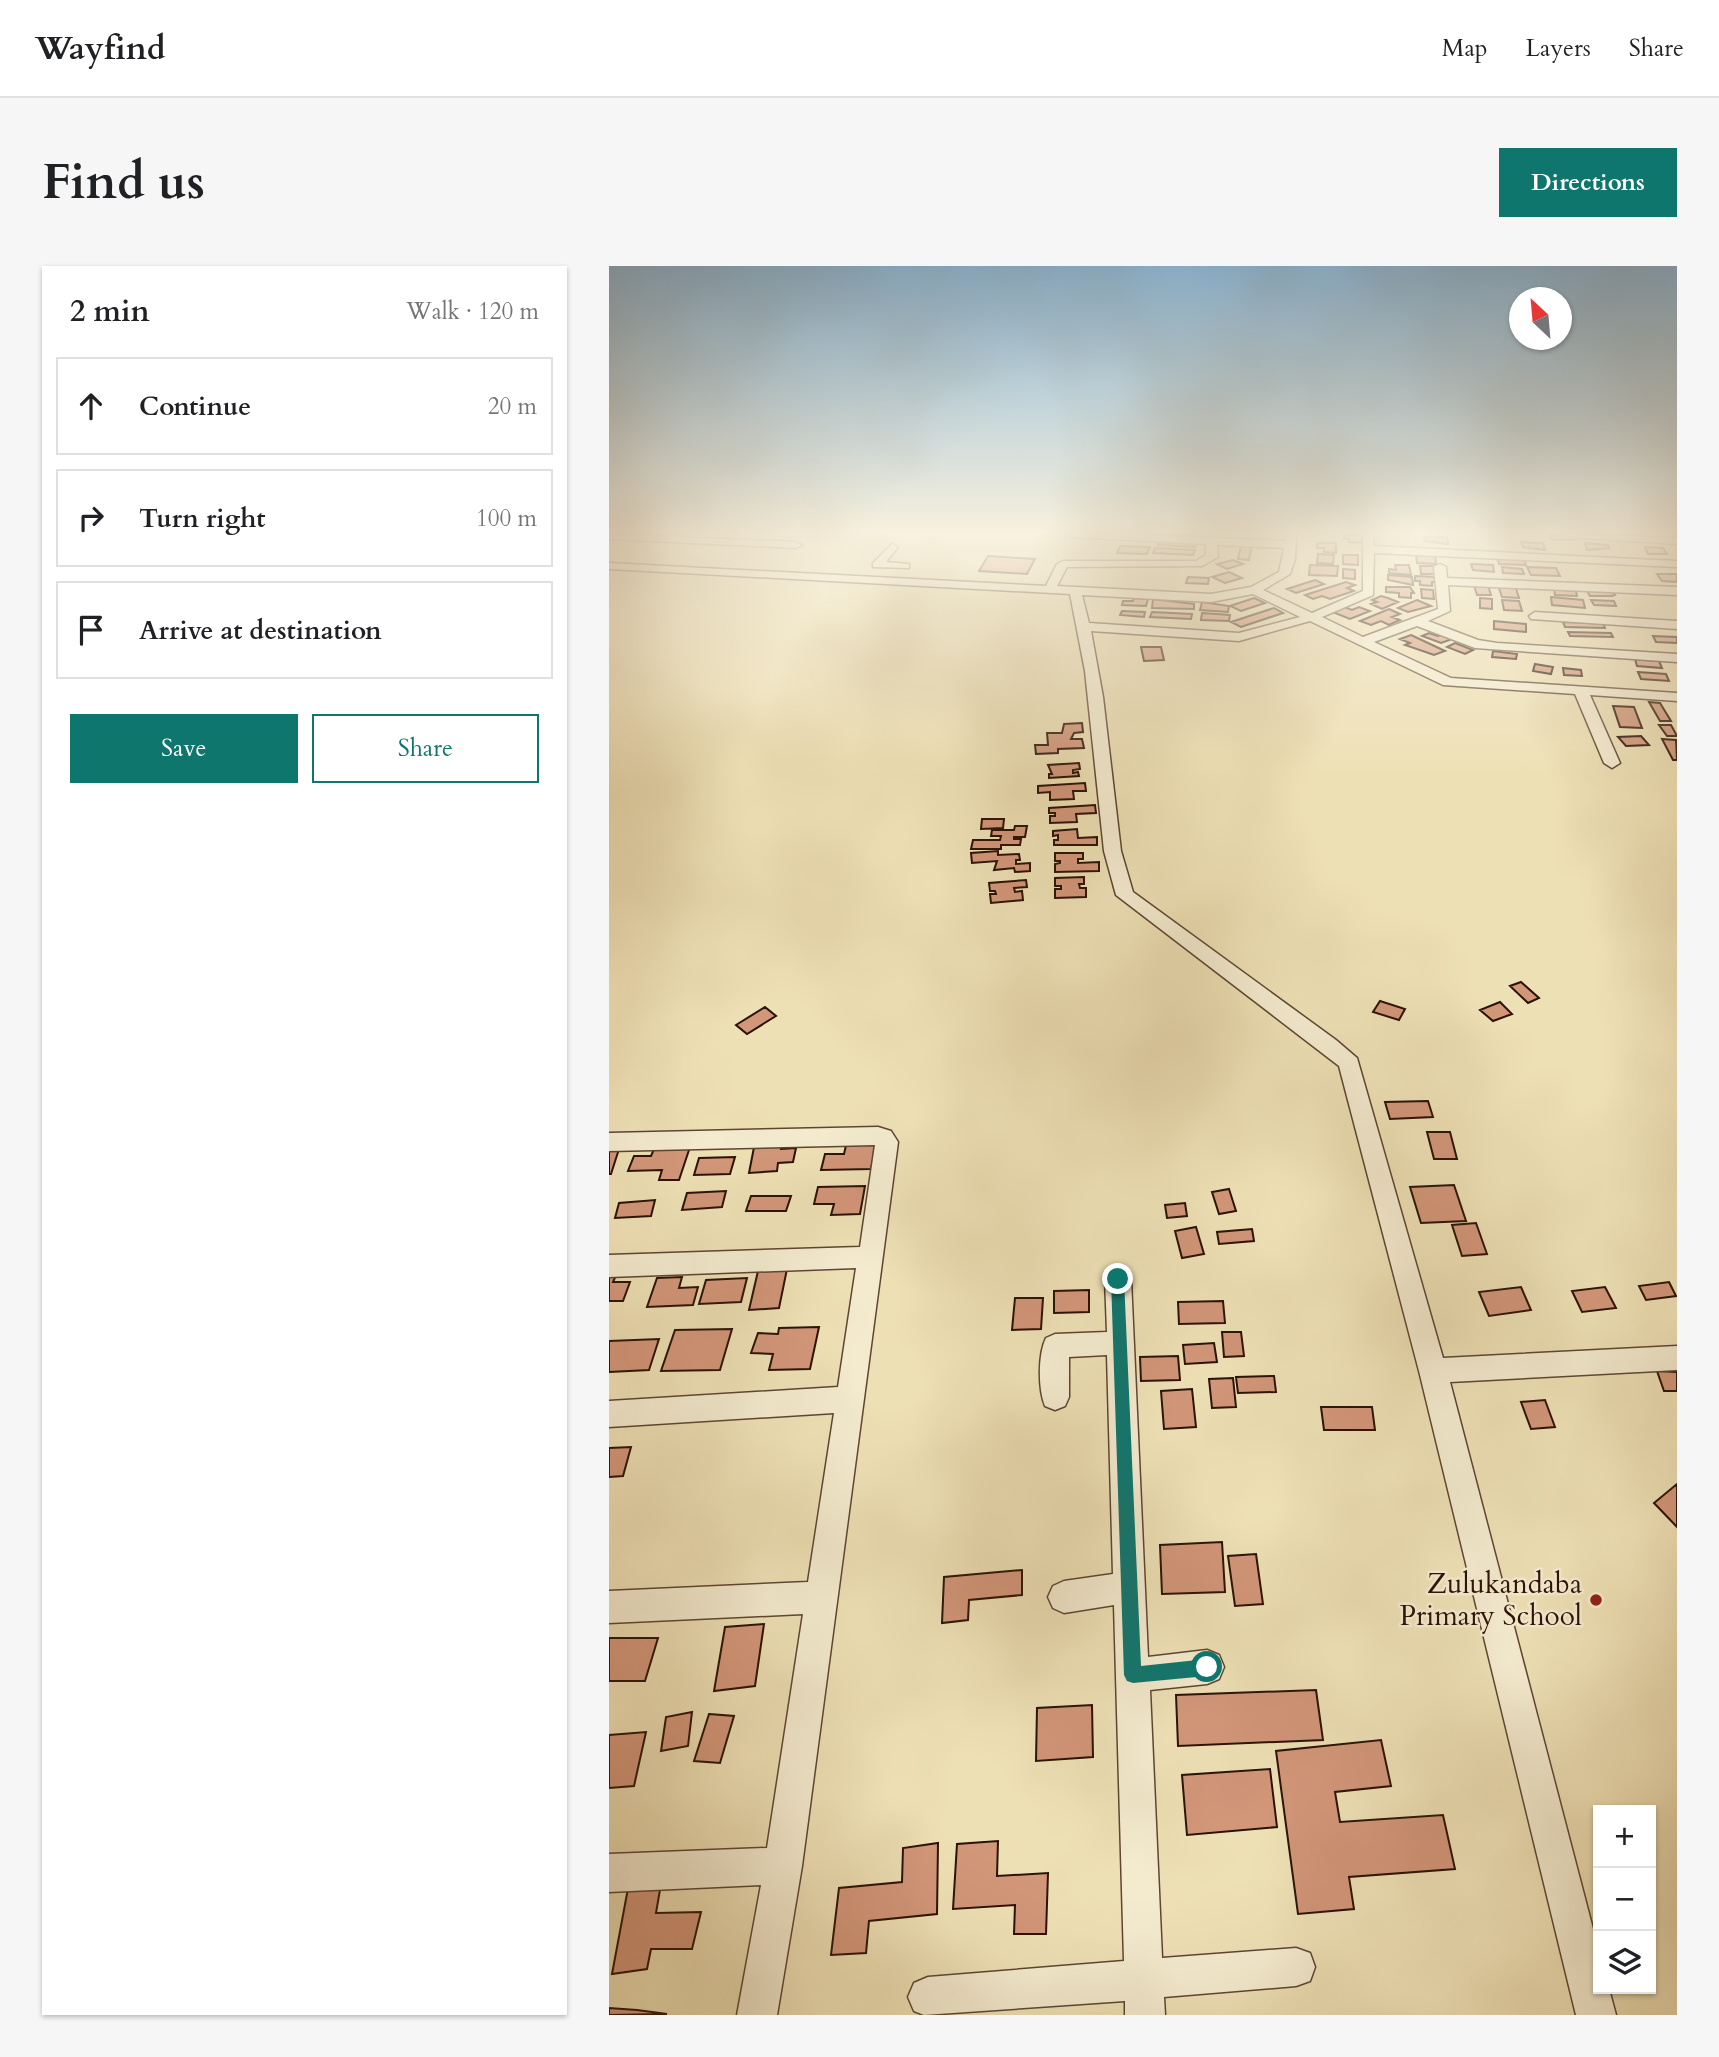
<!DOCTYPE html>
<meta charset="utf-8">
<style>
body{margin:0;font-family:Cardo,serif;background:#f6f6f6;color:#202124}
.controls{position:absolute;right:21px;bottom:21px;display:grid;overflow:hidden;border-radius:0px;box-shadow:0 2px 5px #0004}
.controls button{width:63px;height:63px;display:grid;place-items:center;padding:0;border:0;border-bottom:2px solid #e0e0e0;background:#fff;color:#202124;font:35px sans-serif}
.compass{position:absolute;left:900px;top:21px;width:63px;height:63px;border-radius:50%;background:#fff;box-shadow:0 2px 5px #0004;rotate:334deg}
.stop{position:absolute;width:21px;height:21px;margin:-16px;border:5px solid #0f766e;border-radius:50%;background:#fff}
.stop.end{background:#0f766e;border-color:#fff;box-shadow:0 2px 7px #0008}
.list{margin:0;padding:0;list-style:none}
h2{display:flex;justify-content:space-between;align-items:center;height:91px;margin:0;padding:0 28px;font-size:30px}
h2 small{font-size:23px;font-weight:400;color:#757577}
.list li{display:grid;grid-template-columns:46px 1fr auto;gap:21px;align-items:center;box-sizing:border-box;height:98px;margin:0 14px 14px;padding:0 14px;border:2px solid #e0e0e0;border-radius:0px}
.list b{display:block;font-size:26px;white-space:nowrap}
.list em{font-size:23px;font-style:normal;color:#757577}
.actions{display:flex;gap:14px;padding:21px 28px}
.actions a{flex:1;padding:16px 0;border:2px solid #0f766e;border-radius:0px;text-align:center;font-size:24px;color:#0f766e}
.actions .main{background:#0f766e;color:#fff}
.icon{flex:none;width:38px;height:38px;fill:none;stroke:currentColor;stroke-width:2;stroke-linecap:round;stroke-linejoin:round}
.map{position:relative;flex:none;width:1068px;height:1749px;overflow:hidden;border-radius:0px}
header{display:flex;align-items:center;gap:42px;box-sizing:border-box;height:98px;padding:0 35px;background:#fff;border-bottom:2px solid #e0e0e0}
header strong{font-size:33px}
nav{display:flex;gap:38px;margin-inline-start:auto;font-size:24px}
.intro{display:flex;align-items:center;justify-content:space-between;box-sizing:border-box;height:168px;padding:0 42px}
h1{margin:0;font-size:49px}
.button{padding:18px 32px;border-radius:0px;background:#0f766e;color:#fff;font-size:24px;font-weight:700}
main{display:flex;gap:42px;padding:0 42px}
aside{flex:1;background:#fff;border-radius:0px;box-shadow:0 2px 5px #0004}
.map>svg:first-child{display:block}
</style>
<header>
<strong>Wayfind</strong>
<nav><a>Map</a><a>Layers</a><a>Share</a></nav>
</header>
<div class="intro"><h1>Find us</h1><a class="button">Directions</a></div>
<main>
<aside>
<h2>2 min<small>Walk · 120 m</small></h2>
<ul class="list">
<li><svg class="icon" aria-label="ahead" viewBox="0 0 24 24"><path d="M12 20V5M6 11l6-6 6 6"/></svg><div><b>Continue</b></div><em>20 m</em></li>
<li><svg class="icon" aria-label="right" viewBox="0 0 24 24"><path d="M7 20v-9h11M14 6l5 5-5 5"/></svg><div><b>Turn right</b></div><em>100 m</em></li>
<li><svg class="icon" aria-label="arrive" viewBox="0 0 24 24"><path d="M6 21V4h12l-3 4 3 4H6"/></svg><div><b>Arrive at destination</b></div></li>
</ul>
<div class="actions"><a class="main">Save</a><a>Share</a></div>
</aside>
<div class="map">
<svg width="1068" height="1749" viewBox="0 0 1068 1749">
<rect width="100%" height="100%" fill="#eee0b5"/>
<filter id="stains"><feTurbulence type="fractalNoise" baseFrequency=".00286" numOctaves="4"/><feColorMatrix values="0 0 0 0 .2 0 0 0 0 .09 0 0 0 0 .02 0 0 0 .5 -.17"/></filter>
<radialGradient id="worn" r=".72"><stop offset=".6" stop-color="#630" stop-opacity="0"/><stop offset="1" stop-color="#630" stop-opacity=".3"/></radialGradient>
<path fill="#d29679" stroke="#2b1206" stroke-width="2" d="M735 268 756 269V277L740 276V273H735Z
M940 268 966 269 967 274 942 273Z
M815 271H838L839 278 816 275Z
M550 275 587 276 586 281 549 279Z
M912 276 934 277 936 284 914 281Z
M708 277H727V287L715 286V282H708Z
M976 277 999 279 1000 282 978 284Z
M632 279 643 280 640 294 629 293Z
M511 280 541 281 538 288 508 287Z
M1036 281 1054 282 1058 288H1039Z
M546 282 586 284 584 289 544 287Z
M709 288 725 289 724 298 708 297Z
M807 288 826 289 827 298 808 297Z
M734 289H749V299L734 298Z
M379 290 426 293 418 308 370 305Z
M889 292 915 293 917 299 890 298Z
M624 294 634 298 618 303 608 298Z
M862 298 884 299 885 306 864 304Z
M701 299 729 300 728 310 700 309Z
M786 299H800L802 309 780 307V303L787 304Z
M811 300H826L827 308H812Z
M893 301 913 303 915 308 894 307Z
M918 301 947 302 951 310 922 309Z
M734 303 746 304V313L734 312Z
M620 306 633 312 616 317 603 311Z
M1048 308H1068V316L1053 315Z
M779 309 803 311 804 319 779 314Z
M806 310 828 311 829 316H823V320L811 319V315H806Z
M579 311 600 312 599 318 577 317Z
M706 314 715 318 687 327 678 323Z
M737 316 746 319 738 322 745 325 721 333 713 330 704 333 696 329Z
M865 319H879L882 329H868Z
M889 319H906L910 332 893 331Z
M777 321H801L805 327H802V332L790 331V327L777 326Z
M812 323 824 324 825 333 813 332Z
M945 323 967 325 968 330 946 329Z
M1002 324 1006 329 1003 330H981L978 325Z
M772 330 779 332 789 336 773 343 762 338 768 336 763 334Z
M942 331 974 334 976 342 943 339Z
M525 332 539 333 537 340 513 339 514 335H524Z
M645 332 656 337 632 345 621 340Z
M871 332 883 333V343L871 342Z
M544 333 585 338V343L543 342Z
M808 334 822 340 799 346 789 342Z
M893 334 910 335 913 345 895 344Z
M982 334 1005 335 1007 340 985 339Z
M593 336 620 340 619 346 591 344Z
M733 340 743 344 750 341 761 345 741 353 721 345Z
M665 342 674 347 632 361 622 356Z
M780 343 791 348 783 351 791 354 780 359 772 355 762 359 751 355Z
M513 345 536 346 535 351 511 349Z
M543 346 583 348 582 353 541 351Z
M593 347 621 349 620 355 592 354Z
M885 355 917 358V366L885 363Z
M954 356 994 357 996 362 956 361Z
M959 366 1002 367 1004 371 961 370Z
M820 367 829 370 835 368 846 372 832 377 813 370Z
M802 369 836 385 825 389 796 379 801 377 791 373Z
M1044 370 1068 371V377L1047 376Z
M846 377 864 384 856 388 838 381Z
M532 381H552L555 394 535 395Z
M884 385 908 388 907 393 883 391Z
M1026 393 1050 395 1053 402 1028 400Z
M926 398 944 401 942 408 924 405Z
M954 402 972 404 973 410 955 409Z
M1029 406 1057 408 1060 415 1032 413Z
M1040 436 1051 437 1062 455H1051Z
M1004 440 1025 441 1033 462 1011 461Z
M473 457 474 466 465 467 462 473H473L475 482 449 483V487L427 488 426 479H439L438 467H453L455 458Z
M1050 459H1062L1068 470H1058Z
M1032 470 1040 479 1017 480 1009 471Z
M1053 473 1067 474 1068 494H1064Z
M470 497 471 503 464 504V507L469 506 470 510 440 512V508H443L439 499Z
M476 517 477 525H464L465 533 441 534V526L429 527V520Z
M486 539 487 547 467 548 468 556 441 557V550H446V547H440V542Z
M373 553H395L394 562 372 563Z
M406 560H418L416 571H405V573H412L411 579H392V583H362L364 574H391L392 570H382L383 564H405Z
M468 563 469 572 488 571V579H445V574H449V569L444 570V565Z
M389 585V589L410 588 411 594H407V598L421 597V605L406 606 405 602 385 604 388 595 363 597 362 587Z
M446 587H474V593H469V597L490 596V605L446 606V598L451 597V595H446Z
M475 611V618H470L471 622H477V631L446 632V623H452V620H446V612Z
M417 614 418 621 405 622 406 626 413 625 414 634 382 637 381 628H387L386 625H381L380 617Z
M912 716 930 732 919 737 901 720Z
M771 735 796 743 790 754 764 746Z
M891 736 903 748 884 755 871 744Z
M156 741 167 750 138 768 127 759Z
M819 835 824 851 781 853 776 836Z
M818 866H841L848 893H825Z
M174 874 172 883 187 882 184 896 169 897 168 905 140 907 146 876Z
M268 874 262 903 212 904 216 888H235L238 875Z
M81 881 70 914H50L53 904 19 905 25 890H42L45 883Z
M10 883 2 908H0V884Z
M126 891 121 908 85 909 90 892Z
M845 919 857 955 812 957 801 921Z
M256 920 251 948 222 949 225 938H205L209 921Z
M620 923 627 945 610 948 603 926Z
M117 925 113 941 73 944 78 927Z
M142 930H182L177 945H137Z
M46 934 42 950 6 952 10 937Z
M576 937 578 950 558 952 556 939Z
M867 957 878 988 853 990 843 959Z
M587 961 595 988 573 992 566 965Z
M643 963 645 975 610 978 608 966Z
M178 1003 170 1042 140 1044 149 1005Z
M0 1007H8L4 1016H21L14 1035H0Z
M73 1011 70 1022 89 1021 84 1039 38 1041 48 1012Z
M138 1012 132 1036 90 1038 97 1014Z
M1060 1016 1067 1030 1037 1034 1030 1020Z
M912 1021 922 1044 880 1050 870 1026Z
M996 1021 1007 1042 973 1046 963 1025Z
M480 1024V1046L445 1047V1025Z
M406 1032H434L432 1063 403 1064Z
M614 1035 616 1057 570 1058 569 1036Z
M210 1061 201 1103 160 1104 164 1088 142 1087 149 1067 169 1068 170 1062Z
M123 1063 111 1104 52 1105 66 1064Z
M613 1066H632L635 1090 615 1091Z
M50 1073 40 1104 0 1106V1075Z
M605 1077 608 1096 576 1098 574 1079Z
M569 1090 571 1114 532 1115 531 1091Z
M1048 1105 1068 1106V1125H1055Z
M665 1110 667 1126 629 1127 627 1111Z
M624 1112 627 1141 603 1142 600 1113Z
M583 1123 587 1161 555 1163 552 1125Z
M936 1134 946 1161 922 1163 912 1136Z
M712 1141H763L766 1164H715Z
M22 1181 14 1210 0 1211V1182Z
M1068 1218V1261L1045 1237Z
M613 1276 616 1326 553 1328 551 1279Z
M647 1288 654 1338 626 1340 619 1290Z
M413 1304V1329L360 1334 359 1354 333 1357 335 1311Z
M155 1358 146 1420 105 1425 116 1361Z
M0 1372H49L36 1415H0Z
M707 1424 714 1474 569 1480 567 1429Z
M483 1439 484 1491 427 1495 428 1442Z
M83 1446 79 1480 52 1485 57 1451Z
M100 1448 125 1450 111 1497 85 1495Z
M37 1466 25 1520 0 1522V1469Z
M772 1474 782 1520 726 1526 731 1556 834 1549 846 1603 740 1611 745 1643 689 1648 667 1485Z
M661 1503 668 1561 578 1569 573 1509Z
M389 1575 388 1610 439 1607 437 1668H405L406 1639 344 1643 348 1578Z
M329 1577 328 1648 260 1655 257 1687 222 1689 230 1622 293 1616 294 1582Z
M53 1612 47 1647 92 1646 83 1683H42L38 1703 3 1708 20 1617Z
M0 1742 28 1744 58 1748 0 1749Z"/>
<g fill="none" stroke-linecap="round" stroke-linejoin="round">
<defs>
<path id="minor" d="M0 268 187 276 193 279 187 282 0 273Z
M455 268H517L676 275 677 268H687L686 293 681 308 654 324 703 347 754 325V268H764L765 280 1068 295V301L765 287 764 329 713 351 754 371 829 343 825 301 831 298 837 301 838 312 1068 321V329L839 319 841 345 819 355 869 374 888 377 1068 388V396L866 382 808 360 765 376 842 412 1068 427V435L981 429 1011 497 1003 502 995 497 966 428 834 419 701 355 630 375 482 365 494 431 512 585 524 626 727 774 748 792 834 1092 1068 1080V1104L841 1116 989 1682V1723H1000L1007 1749H967L810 1105 730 800 507 629 495 585 476 405 461 328 0 303V297L437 320 448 298 454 295H587L597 289V278L460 271ZM608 279 675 282 670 306 642 321 602 328 448 320 458 301 593 300 609 291ZM644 328 691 351 630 367 480 357 473 329 602 336Z
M954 268 1068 272V278L959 271Z
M283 278 289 281 277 296 300 298V302L264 301V297Z
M926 346 1068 355V363L922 353 920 350Z
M269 861 282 865 289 876 193 1600 168 1749H128L152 1619 0 1626V1588L158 1582 194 1348 0 1357V1325L199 1316 225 1147 0 1161V1135L229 1121 247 1002 0 1011V989L251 981 266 879 0 885V867Z
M509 1002 518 1005 522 1013 539 1391 598 1384 610 1389 615 1401 610 1413 598 1418 541 1424 553 1692 687 1682 701 1687 706 1701 701 1715 687 1720 555 1731 556 1749H516V1735L315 1749 305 1745 299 1731 305 1717 319 1711 515 1695 505 1339 455 1347 444 1342 439 1331 444 1320 455 1315 504 1308 498 1089 460 1091V1131L456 1140 446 1144 436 1140C429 1123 429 1088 437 1072L446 1068 498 1066 496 1013 500 1005Z"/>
</defs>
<use href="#minor" stroke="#5c4632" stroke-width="3"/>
<use href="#minor" fill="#f4ebcf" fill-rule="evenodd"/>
</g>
<linearGradient id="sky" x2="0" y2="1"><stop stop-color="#8bb6d5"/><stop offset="0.52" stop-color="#f7f1de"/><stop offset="1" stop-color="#f7f1de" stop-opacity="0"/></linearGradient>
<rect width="1068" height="512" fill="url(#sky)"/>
<path fill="#0f766e" d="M509 1008 515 1013 532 1400 598 1393 604 1396 606 1401 604 1407 598 1410 524 1417 518 1415 515 1409 502 1013Z"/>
<circle fill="#8f2418" stroke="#f4ebcf" stroke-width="2.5" cx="987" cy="1334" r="7"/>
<g text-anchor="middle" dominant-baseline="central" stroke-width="5" stroke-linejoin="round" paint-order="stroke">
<g font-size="28" fill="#2b1206" stroke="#f4ebcf" text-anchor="end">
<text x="973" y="1318">Zulukandaba<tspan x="973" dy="32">Primary School</tspan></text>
</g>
</g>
<rect width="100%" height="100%" filter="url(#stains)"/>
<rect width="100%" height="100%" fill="url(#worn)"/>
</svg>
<div class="controls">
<button>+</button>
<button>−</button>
<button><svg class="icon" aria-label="layers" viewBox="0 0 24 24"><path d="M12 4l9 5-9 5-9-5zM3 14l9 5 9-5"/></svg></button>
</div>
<svg class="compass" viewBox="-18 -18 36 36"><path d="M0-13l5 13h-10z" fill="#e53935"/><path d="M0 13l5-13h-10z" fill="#757577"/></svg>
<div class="stop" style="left:598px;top:1401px"></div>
<div class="stop end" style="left:509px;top:1013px"></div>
</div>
</main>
